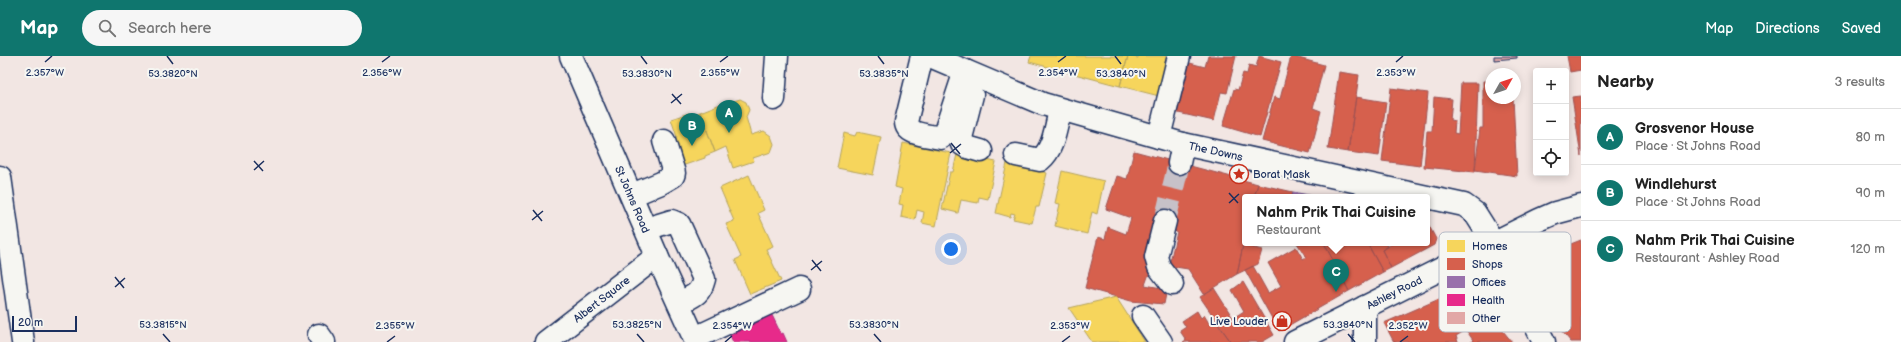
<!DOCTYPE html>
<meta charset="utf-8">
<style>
body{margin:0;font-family:"Balsamiq Sans",sans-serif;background:#f6f6f6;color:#222}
.controls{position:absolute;right:12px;top:12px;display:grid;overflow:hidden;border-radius:4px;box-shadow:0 2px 10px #0003}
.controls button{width:36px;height:36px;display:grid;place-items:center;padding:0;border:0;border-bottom:1px solid #e0e0e0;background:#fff;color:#222;font:20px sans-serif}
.compass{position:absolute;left:1485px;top:12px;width:36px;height:36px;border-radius:50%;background:#fff;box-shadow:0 2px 10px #0003;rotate:50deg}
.scale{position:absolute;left:12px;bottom:10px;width:65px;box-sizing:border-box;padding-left:4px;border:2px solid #1b2f5e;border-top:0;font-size:11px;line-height:14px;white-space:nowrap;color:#1b2f5e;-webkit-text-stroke:3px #f6f6f2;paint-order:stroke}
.you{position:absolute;left:951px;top:193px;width:14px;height:14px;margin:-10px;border:3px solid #fff;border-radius:50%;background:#1a73e8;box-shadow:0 0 0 6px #1a73e833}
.badge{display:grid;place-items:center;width:26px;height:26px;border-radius:50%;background:#0f766e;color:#fff;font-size:13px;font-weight:700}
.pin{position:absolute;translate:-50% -33px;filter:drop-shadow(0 1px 2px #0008)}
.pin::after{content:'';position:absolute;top:21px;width:14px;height:12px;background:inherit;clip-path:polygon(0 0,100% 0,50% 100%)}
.popup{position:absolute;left:1242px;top:138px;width:188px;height:52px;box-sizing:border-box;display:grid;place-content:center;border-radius:4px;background:#fff;filter:drop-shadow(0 1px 3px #0005);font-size:13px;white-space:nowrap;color:#767676}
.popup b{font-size:15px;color:#222}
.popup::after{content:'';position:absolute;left:50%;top:100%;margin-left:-8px;border:8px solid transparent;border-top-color:#fff}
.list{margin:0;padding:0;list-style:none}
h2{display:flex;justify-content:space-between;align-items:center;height:52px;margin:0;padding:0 16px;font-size:17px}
h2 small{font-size:13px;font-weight:400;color:#767676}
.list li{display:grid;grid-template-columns:26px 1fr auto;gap:12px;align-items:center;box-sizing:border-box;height:56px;padding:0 16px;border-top:1px solid #e0e0e0}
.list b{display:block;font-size:15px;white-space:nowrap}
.list p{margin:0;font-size:13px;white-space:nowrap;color:#767676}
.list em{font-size:13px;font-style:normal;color:#767676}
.icon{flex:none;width:22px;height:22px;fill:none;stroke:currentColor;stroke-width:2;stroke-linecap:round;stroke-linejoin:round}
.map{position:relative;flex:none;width:1581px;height:286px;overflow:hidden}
header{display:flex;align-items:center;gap:24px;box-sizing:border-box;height:56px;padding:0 20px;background:#0f766e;color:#fff}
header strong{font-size:19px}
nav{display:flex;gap:22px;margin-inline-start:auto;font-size:14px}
.search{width:280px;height:36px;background:#f6f6f6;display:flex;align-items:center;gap:10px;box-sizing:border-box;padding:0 14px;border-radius:22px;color:#767676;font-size:15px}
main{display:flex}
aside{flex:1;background:#fff}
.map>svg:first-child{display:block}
</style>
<header>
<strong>Map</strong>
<div class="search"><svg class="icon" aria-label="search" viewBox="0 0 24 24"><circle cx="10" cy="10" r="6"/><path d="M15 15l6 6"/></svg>Search here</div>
<nav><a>Map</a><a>Directions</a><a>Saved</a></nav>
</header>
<main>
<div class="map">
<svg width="1581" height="286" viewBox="0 0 1581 286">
<rect width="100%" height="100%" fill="#f2e6e3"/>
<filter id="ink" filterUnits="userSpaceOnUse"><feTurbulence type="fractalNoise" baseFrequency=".025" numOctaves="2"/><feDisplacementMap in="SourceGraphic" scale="8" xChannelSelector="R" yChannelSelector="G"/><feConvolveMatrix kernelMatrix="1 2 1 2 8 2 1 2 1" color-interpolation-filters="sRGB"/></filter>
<g filter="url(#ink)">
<path fill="#f6d55c" stroke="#b4a35d" d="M1031 0H1128L1120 30 1029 6Z
M1128 0 1138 2V0H1167L1164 9 1171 11 1163 41 1120 30Z
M740 43 746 46 749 54 746 61 751 79 764 75 771 80 774 88 771 96 753 102 754 105 733 112 726 91 715 96 700 56 731 44V46Z
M700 56 715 96 705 100V102L679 111 669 83 677 81 671 63 689 57 690 60Z
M857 76 881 81 873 119 837 112 844 77 855 80Z
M903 87 951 97 936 170 922 167 924 156 917 154 915 164 901 161 903 149 899 148 902 133 895 131Z
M957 98 996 106 988 143 979 141 978 147 961 144 958 157 942 153 950 116H953Z
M1007 107 1047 117 1039 151H1036L1032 167 1013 163 1015 158 1011 157 1010 161 996 157Z
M1062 115 1104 125 1097 158 1092 156 1087 178 1055 170 1060 148 1055 147Z
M749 119 764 154 758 157 773 190 766 193 781 225 750 238 735 204 741 201 726 168 734 165 720 132Z
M1116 241 1145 286H1092L1069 252Z"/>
<path fill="#d6604d" stroke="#9e5152" d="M1208 0H1236L1227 37 1221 36 1214 65 1174 56 1186 6 1205 11Z
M1259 0 1281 6 1260 81 1223 70 1234 33 1238 34 1243 17 1247 18 1249 9 1256 11Z
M1291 0 1324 9 1313 52 1321 55 1310 97 1262 85 1274 41 1280 43Z
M1567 0H1581V14L1570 16Z
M1339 16 1359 19 1348 96 1328 93Z
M1483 25H1491V42H1513L1517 120 1475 114 1480 72H1483Z
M1461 27H1478L1475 116 1424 111 1427 75H1432L1434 41 1452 43 1450 64 1455 65 1454 77 1458 78Z
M1391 32 1428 37 1420 110 1382 105Z
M1581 40V100L1572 41Z
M1356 41 1386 46 1379 100 1348 96Z
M1134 95 1258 128 1254 141H1245V180L1237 218 1204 238 1188 213 1169 210 1177 176 1171 174 1151 212 1145 229 1167 233 1164 248 1131 245 1085 232 1098 181 1105 183 1108 171 1126 178 1131 162 1106 153 1117 120 1127 123Z
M1258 128 1293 136 1292 141H1254Z
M1427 166 1436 183 1434 189 1391 212 1382 194 1393 187H1427Z
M1245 180V187H1252L1251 191 1262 194 1258 208 1237 218Z
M1581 184V286H1571L1555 267 1554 260 1555 259 1547 231 1546 222 1548 216 1553 211 1551 203 1561 198 1558 193Z
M1297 187H1324L1349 235 1279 275 1245 214 1253 210 1268 237 1281 230 1268 207 1296 191 1303 203 1306 201Z
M1324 187H1355L1356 190 1367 187 1383 216 1349 235Z
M1367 187H1387L1388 191 1382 194 1391 212 1383 216Z
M1243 226 1274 279 1262 286H1231L1200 241 1214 232 1233 262 1244 255 1232 234Z
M1469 233 1512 286H1471L1473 284 1466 274 1470 269 1459 255 1466 243 1460 234Z
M1460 234 1466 243 1459 255 1470 269 1466 274 1456 280 1458 286H1394L1384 267Z
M1197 255 1201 262 1204 259 1210 269 1216 265 1231 286H1183L1186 284 1180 275 1186 271 1182 265Z"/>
<path fill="#9970ab" stroke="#735c94" d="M1293 136 1319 141H1292Z"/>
<path fill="#e7298a" stroke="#aa2b7d" d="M770 255 781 278 783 277 787 286H733L728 275Z"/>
<path fill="#e2a7a6" stroke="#1b2f5e" d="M1494 0H1517V2L1494 4Z"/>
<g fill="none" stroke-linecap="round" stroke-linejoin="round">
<path stroke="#c7c1c8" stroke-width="22" stroke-dasharray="22 11" stroke-linecap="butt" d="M1165 165 1179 107"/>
<defs>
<g id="minor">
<path id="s1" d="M571 0 657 200 696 286"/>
<path d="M922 0 906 66C906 79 929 79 940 82L944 79 965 15"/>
<path id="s2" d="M930 0 1043 48 1183 88 1464 149 1475 157 1494 187"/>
<path d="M972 39 961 82 962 88 967 91 981 95"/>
<path d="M774 43 777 0"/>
<path d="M1159 81 1179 0"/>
<path d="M1016 99 1040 104C1054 93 1056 70 1060 54"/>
<path d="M1179 107 1183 88"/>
<path d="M0 121 23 286"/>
<path d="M632 139 661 127 673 120 674 117 664 85"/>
<path d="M1165 165 1156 201 1159 211 1172 228"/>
<path d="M646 173 672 165 679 168 704 223C700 239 693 240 679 247"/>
<path d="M1365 251V286"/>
<path d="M1143 260 1161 286"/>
<path d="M319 279 324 286"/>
<path d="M695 282 799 233"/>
<path id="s3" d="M546 286 657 200"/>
</g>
<g id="major">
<path d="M1494 187 1544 286"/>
<path id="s4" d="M1295 286 1539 164 1555 157 1581 150"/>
</g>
</defs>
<use href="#minor" stroke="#1b2f5e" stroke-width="25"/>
<use href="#major" stroke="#1b2f5e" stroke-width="25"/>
<use href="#minor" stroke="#f6f6f2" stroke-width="22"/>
<use href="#major" stroke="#f6f6f2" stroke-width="22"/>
</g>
</g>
<path fill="none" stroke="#1b2f5e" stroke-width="1.5" d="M167 0 173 8M641 0 647 8M878 0 884 8M1115 0 1121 8M45 6 52 0M382 6 390 0M720 6 728 0M1058 6 1066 0M1396 6 1403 0M672 38 681 48M671 47 682 38M951 87 960 98M950 97 961 88M254 105 263 115M254 114 264 105M1229 137 1238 147M1229 147 1239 138M533 154 542 165M532 164 543 155M812 204 821 215M811 214 822 205M115 221 124 232M115 231 125 222M163 278 170 286M637 278 644 286M874 278 881 286M1348 278 1355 286M387 286 395 280M725 286 732 280M1062 286 1070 280M1400 286 1408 280"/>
<defs>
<symbol id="sight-ring" viewBox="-11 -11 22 22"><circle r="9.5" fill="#f6f6f2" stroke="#c8321e" stroke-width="1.5"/><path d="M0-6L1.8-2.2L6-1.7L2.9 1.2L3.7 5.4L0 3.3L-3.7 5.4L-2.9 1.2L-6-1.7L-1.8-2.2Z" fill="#c8321e"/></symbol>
<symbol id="shop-ring" viewBox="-11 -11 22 22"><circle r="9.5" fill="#f6f6f2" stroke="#c8321e" stroke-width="1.5"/><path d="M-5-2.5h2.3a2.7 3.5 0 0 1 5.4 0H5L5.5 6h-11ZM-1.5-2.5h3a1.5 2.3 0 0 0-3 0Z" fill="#c8321e"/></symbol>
</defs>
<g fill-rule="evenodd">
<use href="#sight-ring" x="1228" y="107" width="22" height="22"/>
<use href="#shop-ring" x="1271" y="254" width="22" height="22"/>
</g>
<g text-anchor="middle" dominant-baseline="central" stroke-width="4" stroke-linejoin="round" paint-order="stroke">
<g font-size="11" fill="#1b2f5e" stroke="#f6f6f2">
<text stroke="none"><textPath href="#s2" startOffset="302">The Downs</textPath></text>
<text stroke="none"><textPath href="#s1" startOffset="156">St Johns Road</textPath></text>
<text stroke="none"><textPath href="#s4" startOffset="111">Ashley Road</textPath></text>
<text stroke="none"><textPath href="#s3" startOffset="70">Albert Square</textPath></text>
</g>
<g font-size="11" fill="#1b2f5e" stroke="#f6f6f2" text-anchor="start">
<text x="1253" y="118">Borat Mask</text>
<text x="1268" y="265" text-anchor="end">Live Louder</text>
</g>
</g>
<rect x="1439" y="176" width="132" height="100" rx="6" fill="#f6f6f2" stroke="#b4bac6" stroke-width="1"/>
<rect x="1447" y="184" width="18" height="12" fill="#f6d55c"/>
<rect x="1447" y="202" width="18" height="12" fill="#d6604d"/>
<rect x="1447" y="220" width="18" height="12" fill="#9970ab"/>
<rect x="1447" y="238" width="18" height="12" fill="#e7298a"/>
<rect x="1447" y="256" width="18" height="12" fill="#e2a7a6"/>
<g font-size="11" fill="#1b2f5e">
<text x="1472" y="194">Homes</text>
<text x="1472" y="212">Shops</text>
<text x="1472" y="230">Offices</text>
<text x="1472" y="248">Health</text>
<text x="1472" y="266">Other</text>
</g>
<g font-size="10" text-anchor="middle" fill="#1b2f5e" stroke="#f6f6f2" stroke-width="4" stroke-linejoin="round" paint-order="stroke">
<text x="382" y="20">2.356°W</text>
<text x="720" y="20">2.355°W</text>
<text x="1396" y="20">2.353°W</text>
<text x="45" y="20">2.357°W</text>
<text x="1058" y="20">2.354°W</text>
<text x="884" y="21">53.3835°N</text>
<text x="173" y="21">53.3820°N</text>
<text x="647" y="21">53.3830°N</text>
<text x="1121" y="21">53.3840°N</text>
<text x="163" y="272">53.3815°N</text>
<text x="637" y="272">53.3825°N</text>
<text x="874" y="272">53.3830°N</text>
<text x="1348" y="272">53.3840°N</text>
<text x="395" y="273">2.355°W</text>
<text x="732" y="273">2.354°W</text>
<text x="1070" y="273">2.353°W</text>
<text x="1408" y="273">2.352°W</text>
</g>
</svg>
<div class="controls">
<button>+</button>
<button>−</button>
<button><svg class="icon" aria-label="locate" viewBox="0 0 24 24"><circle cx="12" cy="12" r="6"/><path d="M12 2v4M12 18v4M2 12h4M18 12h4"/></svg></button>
</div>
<svg class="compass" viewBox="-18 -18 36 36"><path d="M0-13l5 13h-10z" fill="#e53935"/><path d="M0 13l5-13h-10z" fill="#767676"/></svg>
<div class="scale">20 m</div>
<div class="you"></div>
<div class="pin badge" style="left:729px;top:77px">A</div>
<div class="pin badge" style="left:692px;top:90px">B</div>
<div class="pin badge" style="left:1336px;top:236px">C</div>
<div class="popup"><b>Nahm Prik Thai Cuisine</b>Restaurant</div>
</div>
<aside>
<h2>Nearby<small>3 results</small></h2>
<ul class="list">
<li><span class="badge">A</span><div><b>Grosvenor House</b><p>Place · St Johns Road</p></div><em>80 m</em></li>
<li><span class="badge">B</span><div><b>Windlehurst</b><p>Place · St Johns Road</p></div><em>90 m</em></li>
<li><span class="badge">C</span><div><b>Nahm Prik Thai Cuisine</b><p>Restaurant · Ashley Road</p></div><em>120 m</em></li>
</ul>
</aside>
</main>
